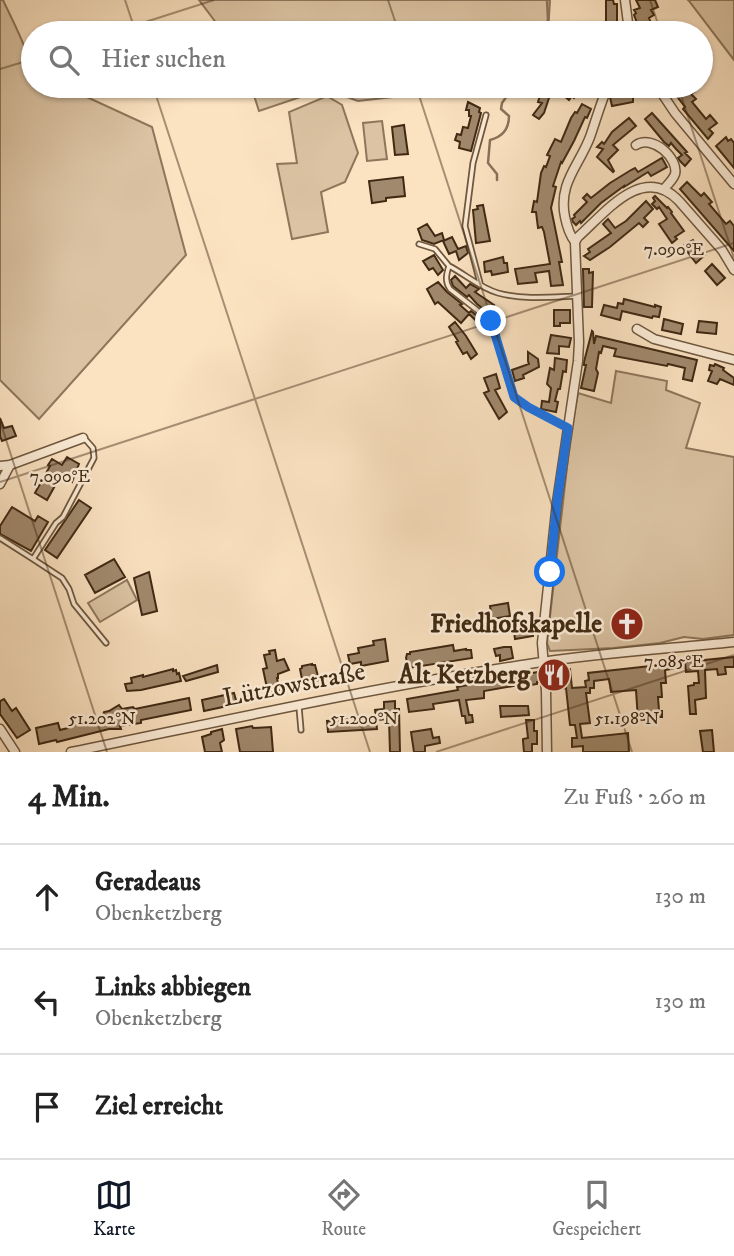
<!DOCTYPE html>
<html lang="de">
<meta charset="utf-8">
<style>
body{margin:0;font-family:"IM FELL DW Pica",serif;background:#f6f6f6;color:#222}
.stop{position:absolute;width:21px;height:21px;margin:-16px;border:5px solid #1a73e8;border-radius:50%;background:#fff}
.stop.end{background:#1a73e8;border-color:#fff;box-shadow:0 2px 7px #0008}
.list{margin:0;padding:0;list-style:none}
h2{display:flex;justify-content:space-between;align-items:center;height:91px;margin:0;padding:0 28px;font-size:30px}
h2 small{font-size:23px;font-weight:400;color:#767676}
.list li{display:grid;grid-template-columns:46px 1fr auto;gap:21px;align-items:center;box-sizing:border-box;height:105px;padding:0 28px;border-top:2px solid #e0e0e0}
.list b{display:block;font-size:26px;white-space:nowrap}
.list p{margin:0;font-size:23px;white-space:nowrap;color:#767676}
.list em{font-size:23px;font-style:normal;color:#767676}
.icon{flex:none;width:38px;height:38px;fill:none;stroke:currentColor;stroke-width:2;stroke-linecap:round;stroke-linejoin:round}
.map{position:relative;flex:none;width:734px;height:752px;overflow:hidden}
.search{position:absolute;background:#fff;box-shadow:0 2px 5px #0004;left:21px;right:21px;top:21px;height:77px;display:flex;align-items:center;gap:18px;box-sizing:border-box;padding:0 24px;border-radius:38px;color:#767676;font-size:26px}
.sheet{height:406px;background:#fff}
nav{display:flex;justify-content:space-around;align-items:center;box-sizing:border-box;height:98px;border-top:2px solid #e0e0e0;background:#fff;font-size:19px;color:#767676}
nav a{display:grid;justify-items:center;gap:4px}
nav .on{color:#111827}
.map>svg:first-child{display:block}
</style>
<div class="map">
<svg width="734" height="752" viewBox="0 0 734 752">
<rect width="100%" height="100%" fill="#fbe2c1"/>
<filter id="stains"><feTurbulence type="fractalNoise" baseFrequency=".00286" numOctaves="4"/><feColorMatrix values="0 0 0 0 .2 0 0 0 0 .09 0 0 0 0 .02 0 0 0 .5 -.17"/></filter>
<radialGradient id="worn" r=".72"><stop offset=".6" stop-color="#630" stop-opacity="0"/><stop offset="1" stop-color="#630" stop-opacity=".3"/></radialGradient>
<path fill="#dbc3a3" stroke="#8d765b" stroke-width="2" d="M0 0H3C15 26 33 57 33 86H63L152 127 186 255 39 419 0 380Z
M199 0H550L548 33H466L460 23 451 33H223L217 24Z
M688 0H734V60L689 1Z
M251 86H432L428 93 358 101 324 89 259 111Z
M327 96 342 105 358 153 345 182 321 192 328 232 292 239 277 164 297 163 289 112Z
M382 121 387 159 367 161 363 123Z
M616 371 667 381 666 390 700 403 686 448 734 457V635L703 639 684 637 660 643 614 648 550 651 547 643 571 432 578 393 611 403Z
M127 580 137 600 100 622 88 603Z"/>
<g fill="none" stroke-linecap="round" stroke-linejoin="round">
<path stroke="#897258" stroke-width="2.5" d="M545 33 548 19 547 0
M497 180V174L488 163 490 140C502 137 509 129 509 116L501 109 502 103 514 86"/>
</g>
<path fill="#a1896d" stroke="#3f2913" stroke-width="2" d="M606 0H613L614 4H617V30H609V23H606Z
M636 0H655L658 7 651 10 654 15 649 18 654 31 650 33H644L643 31 641 33 634 15 636 13 634 10 640 8Z
M570 86H601L598 93H596L583 86 574 98 572 96 569 100 563 95Z
M669 86H691L695 91 691 94 696 99 692 102 706 119 710 115 717 123 709 129 713 133 708 139 683 109 685 107Z
M542 89 551 92 544 113 539 119 533 115 542 103 538 102Z
M622 89H633V102L612 106 610 97 613 90 622 91Z
M468 102 480 108 479 112 481 113 471 151 459 148 460 142 455 140 457 134 461 135 463 127 468 128 471 116H469V110H466Z
M582 104 591 109 587 118 585 117 574 141 562 163 561 162 553 186 556 187 551 208 562 262H559L563 285 551 286 549 271 535 273 537 282 518 284 515 269 550 264 544 232 542 227 538 228 536 212H532L534 201 537 202 541 173 544 166 546 167 550 156 547 155 555 139 561 142 571 118 575 112 577 113Z
M652 113 687 152 685 153 691 159 685 166 680 161 678 158 682 155 676 149 671 143 669 146 664 142 645 119Z
M629 118 636 126 613 145 618 150 608 160 614 171 613 172 597 157 603 149 597 147 602 142 604 144 612 132Z
M404 125 408 154 395 155 392 127Z
M726 137 728 141 731 139 734 143V168L716 146Z
M662 158 667 167 651 176 648 172 624 187V186L601 203 581 223 580 221 576 225 573 222 572 219 575 217 574 215 587 202 583 198 587 194 591 198 610 183 631 170 635 168 638 172Z
M403 177 405 196 386 198V201L372 203 369 181Z
M687 182 701 196 704 193 712 202 709 204 726 224 730 221 734 226V251L680 189Z
M655 196 667 208 668 207 672 212 671 213 684 231 675 237 677 239 672 243 659 224 667 219 659 207 657 209 652 204 655 201 653 198Z
M646 201 653 209 644 218 648 222 643 227 639 223 610 247 590 260 584 256 590 252 588 249 611 233 603 224 608 219 615 228 626 221Z
M483 205 490 241 476 243 473 210 478 209 477 206Z
M427 224 435 236 442 233 444 240 434 244 422 240 418 229Z
M452 237 458 249 466 246 468 253 459 260 456 251 449 254 443 241Z
M693 240 705 255 696 263 683 246Z
M434 255 443 270 438 275 433 268 429 270 423 261Z
M503 257 504 263H507L508 272 492 275 491 271 485 272 484 262Z
M712 264 725 278 717 285 705 271Z
M583 269H589V273L593 272 592 307H584Z
M455 276 466 288 470 284 479 289 475 292 494 305 488 313 477 304 469 295 467 297 453 286 451 280Z
M438 282 447 292 462 304 460 305 469 313 471 311 484 321 482 323 484 321 488 324 489 325 485 329 469 314 461 323 438 302 435 304 427 289Z
M624 299 655 307V305L661 307 659 317 653 316 652 318 622 311 620 320 601 315 604 305 617 308 618 303 623 304Z
M554 310H570V323H560V326H554Z
M664 319 683 324 681 334 662 330Z
M699 321 717 323 716 334 697 332Z
M455 322 466 336 477 354 471 359 467 352 463 354 456 342 458 341 449 327Z
M592 331 593 332 594 344 596 336 697 360 692 381 683 379 685 368 668 364 667 366 614 356 616 349 603 346 601 353 599 352 596 369 598 373 594 391 581 388 586 365H584V362Z
M551 335 571 338 569 347 559 346V354L547 353Z
M528 352 538 359 539 367 523 375 524 378 515 381 512 370 529 364 528 361Z
M555 358 567 360 566 372 563 371 560 389H558L555 401 558 402 556 412 541 409 542 401 549 402 551 388 547 384 550 368 554 370Z
M715 364 724 368 723 370 734 378V385L720 379 717 384 708 381 712 371 709 370 710 365 714 366Z
M496 374 500 388 495 390 507 412 499 419 484 393 489 391 484 378Z
M0 418 4 428 12 426 16 436 2 441 0 436Z
M67 457 79 464 72 482 61 475 47 500 35 493 50 466 48 465 52 459 62 465Z
M79 500 91 508 57 558 45 550Z
M12 507 35 521 38 516 48 522 31 551 0 534V526Z
M114 559 125 577 95 593 85 575Z
M149 572 157 611 142 615 134 578Z
M508 603 510 616 492 619 490 606Z
M632 615 633 631 623 632 621 617Z
M531 623 533 636 515 639 514 632 507 633 506 627Z
M385 639 388 661 361 666V662L350 664 348 655 359 653 358 648 374 645 373 641Z
M453 645 454 651 466 649V650H471L472 658 409 668 406 658 407 654H410V652Z
M504 647H511L513 658 500 661V655L496 656 494 649Z
M275 650 277 661 284 659 289 670 278 674V678H277L279 690 268 693 263 669 267 668 264 655 270 654 269 651Z
M734 657V667H725L726 674 718 675 717 669 705 670 706 698 695 700 696 714H690L688 686 694 685V683H699L698 671 686 672 685 662Z
M677 663 678 668 665 670 666 683H661L662 697H658L659 711H662V717H658V719L638 720 636 690 611 692 609 679 594 681V688H590V693H586L590 723 580 724 582 738 628 733 629 752H583V746L572 747V738H577L575 725H570L566 688 558 689 557 687 552 688 551 671 570 669 572 688 586 687 585 681 589 680 588 673Z
M312 664V665H315L319 680 303 684 300 669 302 668V666Z
M217 665 218 672 186 681 183 676Z
M173 669V671L176 670 177 674 179 673 181 681 141 690 127 691 125 684 132 683 131 678 143 675V677Z
M538 672 539 682H537V684L519 687V685L484 691V698L466 700 469 715H472L473 722 466 723 465 716H462L459 700 433 704 434 709 409 712 407 699 458 690 457 687Z
M234 693 237 704 204 711 202 700Z
M189 698 191 710 141 720V723L120 726 121 729H109L57 742 56 740 39 744 36 728 58 723 60 730 72 727V725L101 720 104 712 109 711 119 705 122 709 133 707 135 709Z
M4 699 12 711 16 708 30 730 17 738 0 714V701Z
M395 701V709H399L400 752H390L389 719 376 720 377 729 328 732 327 721 376 717 375 710 384 709V702Z
M500 706H528L529 715 501 717Z
M526 720H534V731H537V744H532V752H524L523 741V739L528 738Z
M252 726 253 728 271 727 273 752H240L236 729Z
M222 729 224 740 220 743 222 752H205L202 737 211 734V732Z
M431 729 433 738 439 737 440 743 425 746V752H414L411 732Z
M712 730 714 752H703L700 731Z"/>
<g fill="none" stroke-linecap="round" stroke-linejoin="round">
<defs>
<path id="lane" d="M419 244 435 249 449 266
M480 283 465 226 473 163 486 115
M566 427 528 407 514 397 507 376 493 324 491 321 450 289C445 282 446 275 449 266 465 274 480 288 498 293 523 300 552 297 577 296
M0 538 33 559 56 523 63 517 94 458 93 448 85 439
M33 559 62 578 69 589 74 604 106 643
M299 707 301 730"/>
<path id="street" d="M625 0 628 23 631 33
M657 86 675 113 734 184
M636 145C653 134 679 159 675 174 673 180 668 184 664 189
M575 242 578 237C606 212 643 163 679 201L722 250 734 270
M575 242C569 234 567 227 565 217 558 183 579 166 590 137 596 120 601 102 608 86
M637 329 654 339 734 360
M0 466 10 465 83 438
M0 484 10 465
M0 729 15 752
M71 752C223 721 375 687 529 664 597 653 666 649 734 642
M547 752 546 691 542 643 557 502 578 361 579 342 575 242"/>
</defs>
<use href="#lane" stroke="#6e573e" stroke-width="7"/>
<use href="#street" stroke="#6e573e" stroke-width="11"/>
<use href="#lane" stroke="#fcecd7" stroke-width="3.5"/>
<use href="#street" stroke="#fcecd7" stroke-width="8"/>
</g>
<g fill="none" stroke-linecap="round" stroke-linejoin="round">
<path stroke="#1a73e8" stroke-width="9" d="M491 321 514 397 528 407 568 428 557 502 550 572"/>
</g>
<path fill="none" stroke="#3f2913" stroke-width="2" stroke-opacity="0.45" d="M125 0 136 33M388 0 399 33M650 0 661 33M111 33 214 0M0 69 33 59M153 86 370 752M416 86 632 752M678 86 734 258M0 421 107 752M0 482 734 243M436 752 734 655"/>
<defs>
<symbol id="church-disc" viewBox="-11 -11 22 22"><circle r="9.5" fill="#8f2418" stroke="#fcecd7"/><path d="M-1.2-6h2.4v3.5h3.3v2.4h-3.3V6h-2.4V-.1h-3.3v-2.4h3.3Z" fill="#fff"/></symbol>
<symbol id="restaurant-disc" viewBox="-11 -11 22 22"><circle r="9.5" fill="#8f2418" stroke="#fcecd7"/><path d="M-5-6h1v4h1v-4h1v4h1v-4h1v5L-1.5 .5V6h-2V.5L-5-1ZM5-6V6H3V1.5H1.5Q1.5-4 5-6Z" fill="#fff"/></symbol>
</defs>
<g fill-rule="evenodd">
<use href="#church-disc" x="608" y="605" width="38" height="38"/>
<use href="#restaurant-disc" x="535" y="656" width="38" height="38"/>
</g>
<g text-anchor="middle" dominant-baseline="central" stroke-width="5" stroke-linejoin="round" paint-order="stroke">
<g font-size="26" font-weight="bold" fill="#3f2913" stroke="#fcecd7" text-anchor="end">
<text x="602" y="624">Friedhofskapelle</text>
<text x="530" y="675">Alt Ketzberg</text>
</g>
<g font-size="26" fill="#3f2913" stroke="#fcecd7">
<text transform="translate(294 685) rotate(-11)">Lützowstraße</text>
</g>
</g>
<g font-size="18" text-anchor="middle" fill="#3f2913" stroke="#fcecd7" stroke-width="5" stroke-linejoin="round" paint-order="stroke">
<text x="674" y="255">7.090°E</text>
<text x="60" y="482">7.090°E</text>
<text x="674" y="667">7.085°E</text>
<text x="102" y="724">51.202°N</text>
<text x="364" y="724">51.200°N</text>
<text x="627" y="724">51.198°N</text>
</g>
<rect width="100%" height="100%" filter="url(#stains)"/>
<rect width="100%" height="100%" fill="url(#worn)"/>
</svg>
<div class="stop" style="left:550px;top:572px"></div>
<div class="stop end" style="left:491px;top:321px"></div>
<div class="search"><svg class="icon" aria-label="search" viewBox="0 0 24 24"><circle cx="10" cy="10" r="6"/><path d="M15 15l6 6"/></svg>Hier suchen</div>
</div>
<section class="sheet">
<h2>4 Min.<small>Zu Fuß · 260 m</small></h2>
<ul class="list">
<li><svg class="icon" aria-label="ahead" viewBox="0 0 24 24"><path d="M12 20V5M6 11l6-6 6 6"/></svg><div><b>Geradeaus</b><p>Obenketzberg</p></div><em>130 m</em></li>
<li><svg class="icon" aria-label="left" viewBox="0 0 24 24"><path d="M17 20v-9H6M10 6l-5 5 5 5"/></svg><div><b>Links abbiegen</b><p>Obenketzberg</p></div><em>130 m</em></li>
<li><svg class="icon" aria-label="arrive" viewBox="0 0 24 24"><path d="M6 21V4h12l-3 4 3 4H6"/></svg><div><b>Ziel erreicht</b></div></li>
</ul>
</section>
<nav>
<a class="on"><svg class="icon" aria-label="map" viewBox="0 0 24 24"><path d="M3 6l6-2 6 2 6-2v14l-6 2-6-2-6 2zM9 4v14M15 6v14"/></svg>Karte</a>
<a><svg class="icon" aria-label="directions" viewBox="0 0 24 24"><path d="M12 3l9 9-9 9-9-9zM9 14v-3h6M13 9l2 2-2 2"/></svg>Route</a>
<a><svg class="icon" aria-label="saved" viewBox="0 0 24 24"><path d="M7 4h10v16l-5-4-5 4z"/></svg>Gespeichert</a>
</nav>
